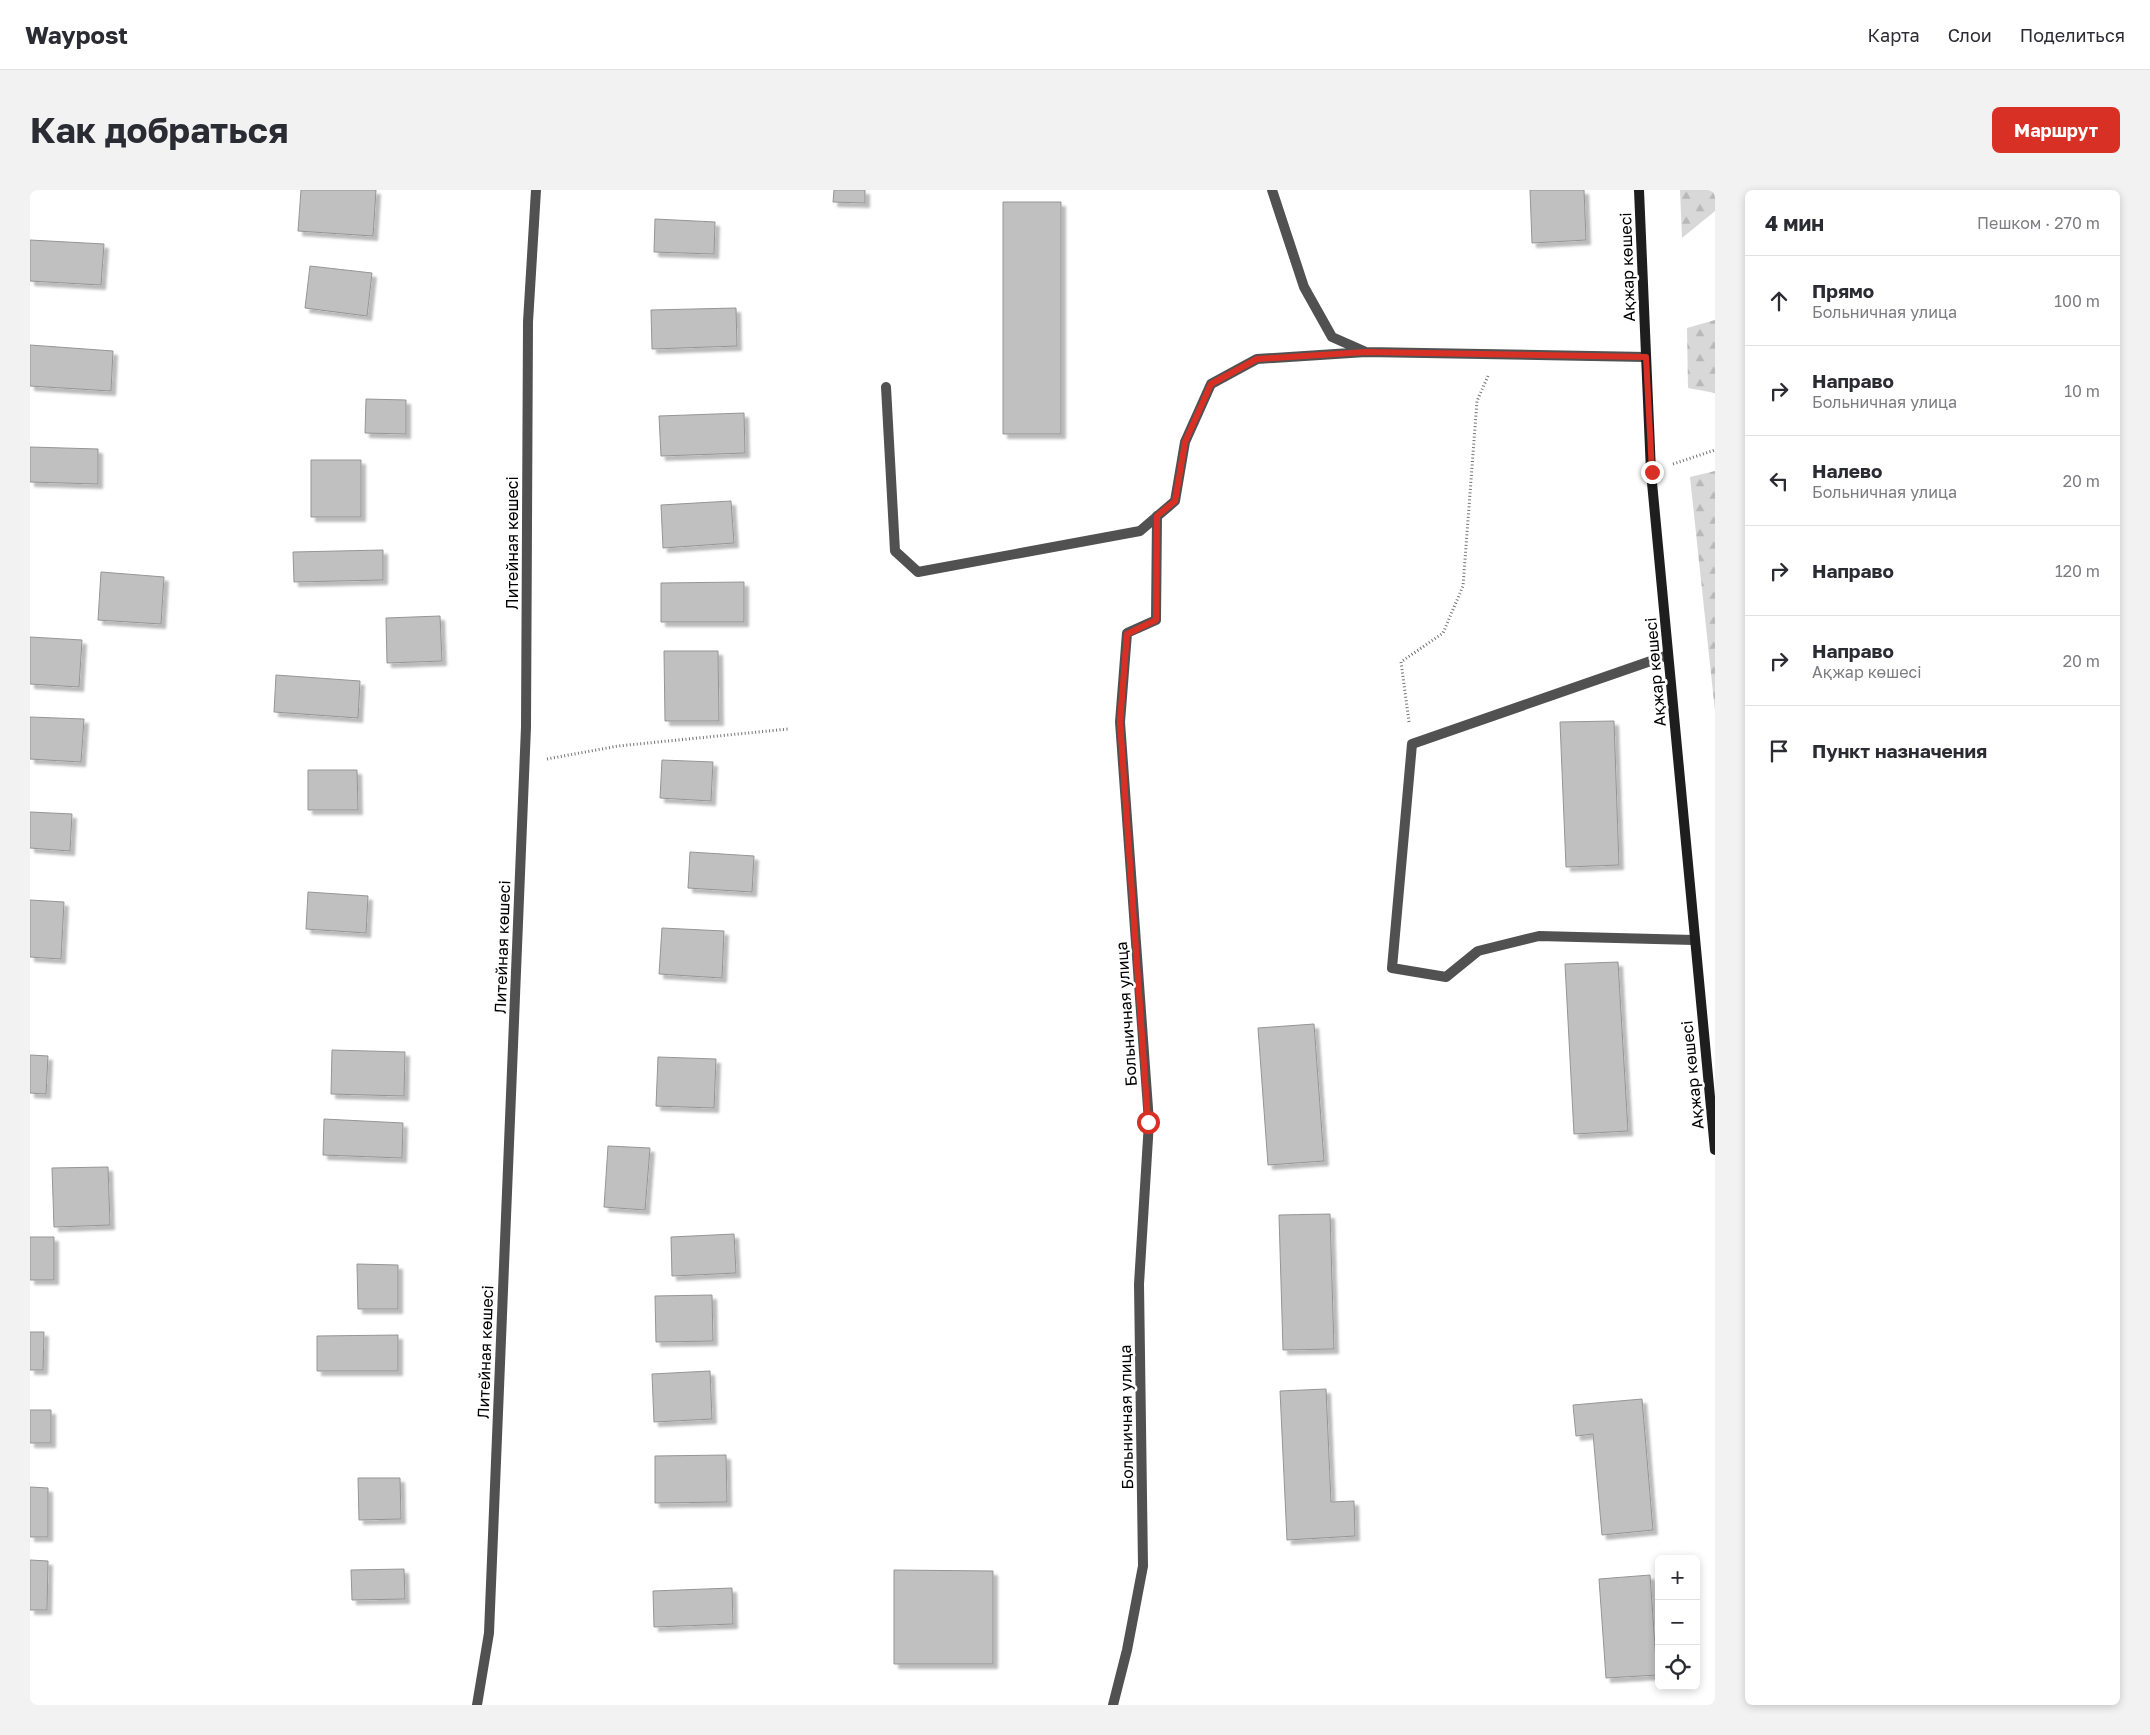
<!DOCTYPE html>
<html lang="ru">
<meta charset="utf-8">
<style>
body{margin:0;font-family:"Golos Text",sans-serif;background:#f2f2f3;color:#2b2b33}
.controls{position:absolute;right:15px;bottom:15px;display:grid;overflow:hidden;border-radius:8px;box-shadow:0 2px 8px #0003}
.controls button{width:45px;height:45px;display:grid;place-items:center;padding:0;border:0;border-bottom:1px solid #e1e1e2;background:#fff;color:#2b2b33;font:25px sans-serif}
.stop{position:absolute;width:15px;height:15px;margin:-11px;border:4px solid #d93025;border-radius:50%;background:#fff}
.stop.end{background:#d93025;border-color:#fff;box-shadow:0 1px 5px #0008}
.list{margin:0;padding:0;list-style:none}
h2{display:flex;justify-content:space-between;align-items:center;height:65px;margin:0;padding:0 20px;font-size:21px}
h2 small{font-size:16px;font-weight:400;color:#7c7c81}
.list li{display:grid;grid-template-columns:32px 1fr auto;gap:15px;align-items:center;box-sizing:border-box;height:90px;padding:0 20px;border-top:1px solid #e1e1e2}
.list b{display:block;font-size:19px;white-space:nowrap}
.list p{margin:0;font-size:16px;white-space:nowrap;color:#7c7c81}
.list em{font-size:16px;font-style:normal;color:#7c7c81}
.icon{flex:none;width:28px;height:28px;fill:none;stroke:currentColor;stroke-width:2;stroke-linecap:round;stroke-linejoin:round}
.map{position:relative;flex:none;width:1685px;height:1515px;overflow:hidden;border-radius:8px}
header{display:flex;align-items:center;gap:30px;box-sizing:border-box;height:70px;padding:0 25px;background:#fff;border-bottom:1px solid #e1e1e2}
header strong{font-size:24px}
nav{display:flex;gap:28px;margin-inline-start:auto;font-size:18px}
.intro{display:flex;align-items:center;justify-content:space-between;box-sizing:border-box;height:120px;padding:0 30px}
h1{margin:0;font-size:35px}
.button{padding:12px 22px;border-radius:8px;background:#d93025;color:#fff;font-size:18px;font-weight:700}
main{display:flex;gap:30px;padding:0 30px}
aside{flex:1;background:#fff;border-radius:8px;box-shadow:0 2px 8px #0003}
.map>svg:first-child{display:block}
</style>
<header>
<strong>Waypost</strong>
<nav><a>Карта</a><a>Слои</a><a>Поделиться</a></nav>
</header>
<div class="intro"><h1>Как добраться</h1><a class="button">Маршрут</a></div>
<main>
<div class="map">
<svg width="1685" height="1515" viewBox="0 0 1685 1515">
<defs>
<pattern id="forest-firs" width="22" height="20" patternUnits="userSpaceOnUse" patternTransform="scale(1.25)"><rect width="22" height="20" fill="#d8d8d8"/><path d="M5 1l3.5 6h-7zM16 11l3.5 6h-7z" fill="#b8b8b8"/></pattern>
<filter id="shadow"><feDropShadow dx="4.5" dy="4.5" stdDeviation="1" flood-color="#0004"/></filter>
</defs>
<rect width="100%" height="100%" fill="#fff"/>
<path fill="url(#forest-firs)" d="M1650 0H1685V21L1652 48Z
M1685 130V203L1658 198 1657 138Z
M1685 281V521L1660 287Z"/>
<path fill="#c0c0c0" stroke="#959595" filter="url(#shadow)" d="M271 0H346L343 46 268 41Z
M804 0H835V13L803 12Z
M1500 0H1554L1556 50 1502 53Z
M973 12H1031V244H973Z
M625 29 685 32 684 64 624 62Z
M0 50 74 54 71 95 0 91Z
M280 76 342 83 337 126 275 118Z
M706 118 707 156 622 159 621 120Z
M0 155 83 161 81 201 0 196Z
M336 209 376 210V244L335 243Z
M714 223 715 263 631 266 629 226Z
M0 257 68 259V294L0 292Z
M281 270H331V327H281Z
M701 311 704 353 633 358 631 315Z
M353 360V390L264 392 263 362Z
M71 382 134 387 131 434 68 430Z
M714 392V432H631V393Z
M410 426 412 471 357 473 356 428Z
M0 447 52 450 49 497 0 494Z
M634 461H688L689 531H635Z
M246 485 330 491 328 528 244 522Z
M0 527 54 529 51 572 0 569Z
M1584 531 1589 675 1536 677 1530 532Z
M632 570 683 572 681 611 630 608Z
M278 580H327L328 620H278Z
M0 622 42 624 40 661 0 658Z
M660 662 724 666 722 702 658 698Z
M278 702 338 706 336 743 276 739Z
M0 710 34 712 31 769 0 767Z
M632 738 694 741 692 788 629 784Z
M1588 772 1598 941 1544 944 1535 774Z
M1284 834 1294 971 1238 975 1228 838Z
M302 860 375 862 374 906 301 904Z
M0 865 18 866 16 904 0 903Z
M628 867 686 869 684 918 626 916Z
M294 929 373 933 372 968 293 965Z
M578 956 620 958 615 1020 574 1017Z
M78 977 80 1035 24 1037 22 978Z
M1300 1024 1304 1159 1253 1160 1249 1025Z
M704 1044 706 1083 642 1086 641 1047Z
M0 1047H24V1090H0Z
M327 1074 368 1075V1119H328Z
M682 1105 683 1151 626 1152 625 1106Z
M0 1142H14L13 1180H0Z
M368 1145V1181H287V1146Z
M680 1181 682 1229 624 1232 622 1184Z
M1296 1199 1301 1312 1324 1311 1325 1346 1257 1350 1250 1201Z
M1612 1209 1623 1340 1572 1345 1563 1244 1546 1246 1543 1215Z
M0 1220H21V1253H0Z
M696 1265 697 1312 625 1313V1266Z
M328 1288H370L371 1329 329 1330Z
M0 1297 18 1298V1347H0Z
M0 1370 18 1371 17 1420H0Z
M374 1379 375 1409 322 1410 321 1380Z
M864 1380 963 1381V1474H864Z
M1620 1385 1627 1485 1576 1488 1569 1389Z
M702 1398 703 1434 624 1437 623 1401Z"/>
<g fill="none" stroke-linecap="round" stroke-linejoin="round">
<path stroke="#737373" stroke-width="3" stroke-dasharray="1 2.5" stroke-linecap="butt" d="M1643 274 1685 260
M1379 532 1371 472 1413 443 1433 396 1447 211 1458 186
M517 569 588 556 758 539"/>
<path stroke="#515151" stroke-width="10" d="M1242 0 1274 97 1302 147 1336 162 1616 167
M856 197 865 361 888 382 1110 341 1145 311 1155 252 1181 194 1227 169 1336 162
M1638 465 1382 554 1362 778 1416 787 1448 761 1509 746 1664 750"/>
<path stroke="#515151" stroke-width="10" d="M447 1515 459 1443 496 537 498 132 506 0
M1083 1515 1097 1460 1113 1376 1109 1094 1119 932 1090 532 1097 443 1126 430 1127 326"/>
<path stroke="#1e1e1e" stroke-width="10" d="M1609 0 1621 282 1685 960"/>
</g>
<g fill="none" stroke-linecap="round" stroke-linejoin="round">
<path stroke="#d93025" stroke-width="6" d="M1118 932 1090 532 1097 444 1126 430 1127 326 1145 311 1155 252 1181 194 1227 169 1336 162 1616 167 1622 282"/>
</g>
<g text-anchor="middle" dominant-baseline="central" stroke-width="5" stroke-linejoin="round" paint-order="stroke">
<g font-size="16" fill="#000" stroke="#fff">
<text transform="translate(1597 77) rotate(-92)">Ақжар көшесі</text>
<text transform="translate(482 353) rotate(-90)">Литейная көшесі</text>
<text transform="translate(1625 482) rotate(-95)">Ақжар көшесі</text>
<text transform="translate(472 757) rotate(-88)">Литейная көшесі</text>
<text transform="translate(1096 824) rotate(-94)">Больничная улица</text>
<text transform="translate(1662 885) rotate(-96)">Ақжар көшесі</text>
<text transform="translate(455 1162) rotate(-88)">Литейная көшесі</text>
<text transform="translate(1096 1227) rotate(-91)">Больничная улица</text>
</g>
</g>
</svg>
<div class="controls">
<button>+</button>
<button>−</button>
<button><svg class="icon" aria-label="locate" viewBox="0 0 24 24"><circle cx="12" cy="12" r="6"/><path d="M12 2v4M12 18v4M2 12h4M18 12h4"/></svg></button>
</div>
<div class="stop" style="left:1118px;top:932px"></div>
<div class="stop end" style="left:1622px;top:282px"></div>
</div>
<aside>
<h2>4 мин<small>Пешком · 270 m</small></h2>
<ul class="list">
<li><svg class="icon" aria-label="ahead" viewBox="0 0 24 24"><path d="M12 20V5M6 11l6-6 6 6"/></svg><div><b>Прямо</b><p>Больничная улица</p></div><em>100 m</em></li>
<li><svg class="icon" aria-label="right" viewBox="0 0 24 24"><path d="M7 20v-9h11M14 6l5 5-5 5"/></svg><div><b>Направо</b><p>Больничная улица</p></div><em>10 m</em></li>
<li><svg class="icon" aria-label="left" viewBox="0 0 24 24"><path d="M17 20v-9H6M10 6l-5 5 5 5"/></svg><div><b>Налево</b><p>Больничная улица</p></div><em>20 m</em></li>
<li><svg class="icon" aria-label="right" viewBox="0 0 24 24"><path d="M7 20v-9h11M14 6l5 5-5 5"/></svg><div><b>Направо</b></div><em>120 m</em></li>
<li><svg class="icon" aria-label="right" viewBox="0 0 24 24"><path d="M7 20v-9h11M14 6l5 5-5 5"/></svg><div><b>Направо</b><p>Ақжар көшесі</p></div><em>20 m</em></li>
<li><svg class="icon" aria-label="arrive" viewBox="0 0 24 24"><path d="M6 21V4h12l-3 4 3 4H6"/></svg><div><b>Пункт назначения</b></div></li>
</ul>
</aside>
</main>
